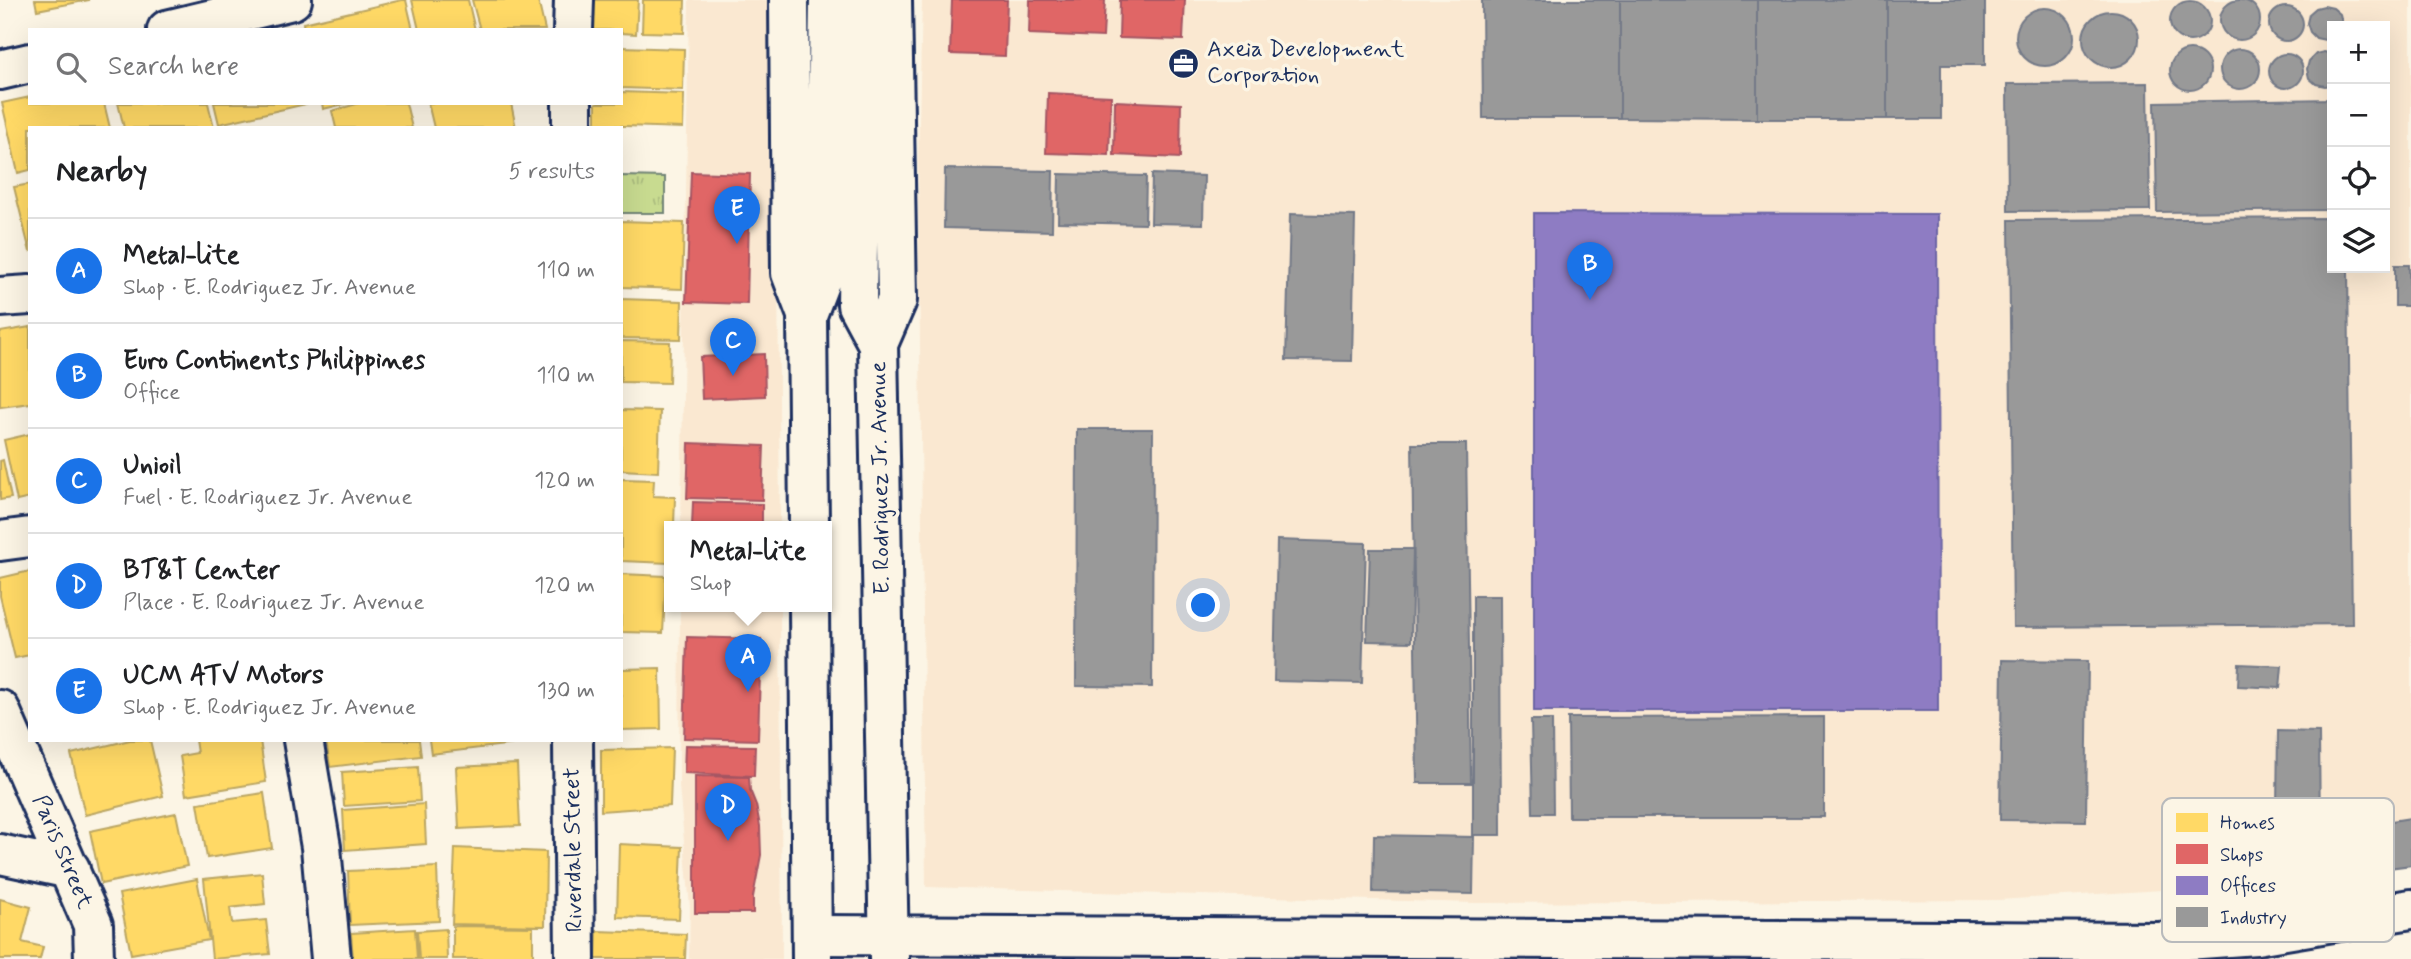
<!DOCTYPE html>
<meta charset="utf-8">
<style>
body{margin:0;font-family:Mynerve,sans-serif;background:#f6f6f6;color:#202124}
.controls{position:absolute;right:21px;top:21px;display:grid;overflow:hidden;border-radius:0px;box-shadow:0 7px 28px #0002}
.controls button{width:63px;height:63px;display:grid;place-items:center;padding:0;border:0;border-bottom:2px solid #e0e0e0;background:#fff;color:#202124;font:35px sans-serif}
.you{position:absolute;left:1204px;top:606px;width:24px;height:24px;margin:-18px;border:5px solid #fff;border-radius:50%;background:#1a73e8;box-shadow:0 0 0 10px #1a73e833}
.badge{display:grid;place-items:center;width:46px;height:46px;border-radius:50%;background:#1a73e8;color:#fff;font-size:23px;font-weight:700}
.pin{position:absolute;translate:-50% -58px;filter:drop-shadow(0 2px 4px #0008)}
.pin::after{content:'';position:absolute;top:37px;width:24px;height:21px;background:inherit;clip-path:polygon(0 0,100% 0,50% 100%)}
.popup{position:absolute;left:664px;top:521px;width:168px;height:91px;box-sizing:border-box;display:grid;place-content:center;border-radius:0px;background:#fff;filter:drop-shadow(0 2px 5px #0005);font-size:23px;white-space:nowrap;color:#757577}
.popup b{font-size:26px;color:#202124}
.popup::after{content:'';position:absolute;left:50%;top:100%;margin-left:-14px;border:14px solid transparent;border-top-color:#fff}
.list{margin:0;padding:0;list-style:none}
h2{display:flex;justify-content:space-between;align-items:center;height:91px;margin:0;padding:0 28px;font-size:30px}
h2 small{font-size:23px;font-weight:400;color:#757577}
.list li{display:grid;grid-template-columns:46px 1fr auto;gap:21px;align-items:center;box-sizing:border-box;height:105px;padding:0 28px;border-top:2px solid #e0e0e0}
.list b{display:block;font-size:26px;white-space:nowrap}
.list p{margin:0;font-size:23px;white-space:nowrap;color:#757577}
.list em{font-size:23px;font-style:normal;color:#757577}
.icon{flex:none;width:38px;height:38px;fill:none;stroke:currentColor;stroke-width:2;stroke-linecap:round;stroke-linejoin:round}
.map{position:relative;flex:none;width:2411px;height:959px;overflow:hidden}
.search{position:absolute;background:#fff;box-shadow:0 7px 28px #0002;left:28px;top:28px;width:595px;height:77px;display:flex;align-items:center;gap:18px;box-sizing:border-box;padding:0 24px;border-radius:0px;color:#757577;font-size:26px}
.panel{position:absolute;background:#fff;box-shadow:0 7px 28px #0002;left:28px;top:126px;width:595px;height:616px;border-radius:0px}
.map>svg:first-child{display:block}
</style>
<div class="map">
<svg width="2411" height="959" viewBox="0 0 2411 959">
<defs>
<pattern id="park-tufts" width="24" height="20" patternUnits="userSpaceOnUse" patternTransform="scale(1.75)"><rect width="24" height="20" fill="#c8db90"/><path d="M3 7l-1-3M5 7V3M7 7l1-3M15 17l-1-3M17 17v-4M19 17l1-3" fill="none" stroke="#abbc7f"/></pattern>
</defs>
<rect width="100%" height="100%" fill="#fcf5e5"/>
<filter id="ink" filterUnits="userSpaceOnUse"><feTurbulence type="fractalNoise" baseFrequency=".0143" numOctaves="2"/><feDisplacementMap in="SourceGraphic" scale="14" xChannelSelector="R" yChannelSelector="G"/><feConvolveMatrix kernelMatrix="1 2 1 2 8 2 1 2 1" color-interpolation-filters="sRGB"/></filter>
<g filter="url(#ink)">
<path fill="#fae8d1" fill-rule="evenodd" d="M689 0H776L780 526H681Z
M922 0H2411V865L2276 883 1998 900 1474 903 926 887 918 163ZM2332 26H2385V268H2332Z
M680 606H780L782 959H689L690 907 679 786Z"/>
<path fill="url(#park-tufts)" stroke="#728577" stroke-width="2" d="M621 176 665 177V213H621Z"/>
<path fill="#ffd966" stroke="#bba664" stroke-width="2" d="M35 0H89L37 10Z
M402 0H406L413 30H304L303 23Z
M412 0H468L475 30H419Z
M472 0H538L545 30H480Z
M588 0H638L636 34 621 33V30H587Z
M643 0H685L684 33 642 32Z
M621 47 684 49 683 90 621 88Z
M621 92 684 94 683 128 596 125V103H621Z
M30 97V103H104L110 128H30V170L18 173 2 103Z
M118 103H208L214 128H124Z
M214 103H306V104L219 124Z
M322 103H349L323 109Z
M360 103H406L412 128H336L332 111Z
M428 103H511L516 128H434Z
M30 184V252L14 187Z
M621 221 684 223 682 289 621 287Z
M621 299 682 301 681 339 621 338Z
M30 327V403L0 407V332Z
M621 341 670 342 669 383 621 382Z
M621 410 660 411 658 472 621 470Z
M30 434V498L17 501 4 440Z
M3 460 11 498 0 500V461Z
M621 479 654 480 653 496 675 497 674 526H669V563L621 561Z
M30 571V655L15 658 0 596V578Z
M621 574 666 576 663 633 621 632Z
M660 668 661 729 621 730V669Z
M130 740H150L163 796 85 815 71 754Z
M195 740H260L266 782 186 795 180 756 197 753Z
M326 740H419L421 756 330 767Z
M429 740H521L522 743 431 754Z
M672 748 670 806 601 811V750Z
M517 764 520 826 459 829 456 767Z
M418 767 420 801 344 806 342 772Z
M264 793 272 848 207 858 198 803Z
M424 804 426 844 345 850 343 810Z
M176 813 187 866 101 884 90 831Z
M619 844 682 847 679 919 617 917Z
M455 848 546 852 545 926 452 924Z
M437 867 439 921 350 925 348 871Z
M262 873 265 904 230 908 232 923 266 920 270 954 212 959 204 879Z
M197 879 209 940 131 954 119 894Z
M0 899 31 907 22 942 43 947 40 959H0Z
M453 926 533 927V959H453Z
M415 929 417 959H353L351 933Z
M446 929 447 959H419L417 931Z
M597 931 686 934 685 959H596Z"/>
<path fill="#e06666" stroke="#a55664" stroke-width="2" d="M952 0H1007L1005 56 950 54Z
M1030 0H1105L1103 37 1029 34Z
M1120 0H1185L1183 40 1119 38Z
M1048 93 1111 96 1109 155 1046 153Z
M1115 101 1181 104 1180 158 1114 155Z
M691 172 750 174 747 304 686 302Z
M764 354 765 396 702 399 700 357Z
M689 443 764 446 762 500 687 498Z
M693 502 762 504V526H692Z
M687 637 761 639 758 740 684 738Z
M685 745 755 746 754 776 684 773Z
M695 776 749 777 750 790 756 805 760 826 761 855 753 897V913H695Z"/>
<path fill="#8e7cc3" stroke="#6c65a5" stroke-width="2" d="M1534 213 1937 214 1938 711H1534Z"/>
<path fill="#999" stroke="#737987" stroke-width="2" d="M2220 20a20 20 0 1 1 40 0a20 20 0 1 1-40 0Z
M1482 0H1620V118H1483Z
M1620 0H1757V119L1620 118Z
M1757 0H1887V119H1757Z
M1887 0H1985V65H1941V119H1887Z
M2170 21a20 20 0 1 1 40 0a20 20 0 1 1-40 0Z
M2324 6 2333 8 2340 14 2342 23 2341 26H2332V38L2325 40 2316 38 2310 32 2307 23 2309 14 2316 8Z
M2269 24a17 17 0 1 1 34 0a17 17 0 1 1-34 0Z
M2016 37a29 29 0 1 1 58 0a29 29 0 1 1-58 0Z
M2083 39a28 28 0 1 1 56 0a28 28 0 1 1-56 0Z
M2220 69a20 20 0 1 1 40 0a20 20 0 1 1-40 0Z
M2170 70a20 20 0 1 1 40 0a20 20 0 1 1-40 0Z
M2324 52 2332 54V85L2325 86 2316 84 2309 78 2307 69 2309 61 2316 54Z
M2269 71a17 17 0 1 1 34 0a17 17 0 1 1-34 0Z
M2148 83 2150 210 2008 211 2007 84Z
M2332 99V210L2157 212 2155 102Z
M945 169 1053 171 1052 231 944 228Z
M1059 174 1146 176 1145 224 1058 222Z
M1152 174 1204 176 1203 224 1151 223Z
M1290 214 1355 216 1352 361 1286 360Z
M2332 218V268H2348L2352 624 2013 627 2009 220Z
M2395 265H2409L2410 306H2395Z
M1077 429H1153L1152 687 1076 686Z
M1412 444H1466L1471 783H1417Z
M1277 540 1366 543 1362 683 1274 681Z
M1370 549H1413L1411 642 1367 641Z
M1473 596H1500L1501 835H1473Z
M2002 660 2088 661 2086 821 2000 820Z
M2239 664 2282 666 2280 688 2238 686Z
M1824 717V817H1569L1568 718Z
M1531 720H1552L1553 813H1533Z
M2278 731 2319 732 2320 832 2411 818V865L2276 883Z
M1374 835 1474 837 1473 894 1373 892Z"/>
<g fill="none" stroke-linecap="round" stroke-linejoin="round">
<defs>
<path id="minor" d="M167 30 292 0
M573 30 574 0
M0 70 30 63
M572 128V103
M0 297 30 295
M0 541 30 537
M0 710 93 925 94 959
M303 740 321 847 331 959
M573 740 575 959
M0 854 70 869
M812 935 2159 942 2256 935 2411 909"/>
<path id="major" d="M789 0 791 273 807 315 809 526
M862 0 857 305 878 344
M807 315 825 268 829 0
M809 606 812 959
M889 959 878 344 897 300 892 0"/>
</defs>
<use href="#minor" stroke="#1b2f5e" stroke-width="44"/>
<use href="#major" stroke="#1b2f5e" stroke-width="44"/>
<use href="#minor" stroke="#fcf5e5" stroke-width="38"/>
<use href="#major" stroke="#fcf5e5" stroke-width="38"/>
</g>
</g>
<defs>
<symbol id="office-disc" viewBox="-11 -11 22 22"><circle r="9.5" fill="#1b2f5e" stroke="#fcf5e5"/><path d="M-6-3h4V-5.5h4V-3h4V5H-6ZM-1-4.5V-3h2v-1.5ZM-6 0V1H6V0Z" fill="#fff"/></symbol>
</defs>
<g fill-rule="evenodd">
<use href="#office-disc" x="1166" y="46" width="35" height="35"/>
</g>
<g text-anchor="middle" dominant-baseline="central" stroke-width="7" stroke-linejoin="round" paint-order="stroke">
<g font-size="23" fill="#1b2f5e" stroke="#fcf5e5" text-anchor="start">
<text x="1207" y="50">Axeia Development<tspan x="1207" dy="26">Corporation</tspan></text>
</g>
<g font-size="23" fill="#1b2f5e" stroke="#fcf5e5">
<text transform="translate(881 478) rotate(-91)">E. Rodriguez Jr. Avenue</text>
<text transform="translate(574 850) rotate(-91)">Riverdale Street</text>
<text transform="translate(62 852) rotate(67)">Paris Street</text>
</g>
</g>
<rect x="2162" y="798" width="232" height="144" rx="10" fill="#fcf5e5" stroke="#b8babc" stroke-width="2"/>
<rect x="2176" y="813" width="32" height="19" fill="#ffd966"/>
<rect x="2176" y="844" width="32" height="20" fill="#e06666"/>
<rect x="2176" y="876" width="32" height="19" fill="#8e7cc3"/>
<rect x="2176" y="907" width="32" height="20" fill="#999"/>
<g font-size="19" fill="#1b2f5e">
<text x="2220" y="829">Homes</text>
<text x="2220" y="861">Shops</text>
<text x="2220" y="892">Offices</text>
<text x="2220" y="924">Industry</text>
</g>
</svg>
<div class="controls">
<button>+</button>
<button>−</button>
<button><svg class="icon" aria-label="locate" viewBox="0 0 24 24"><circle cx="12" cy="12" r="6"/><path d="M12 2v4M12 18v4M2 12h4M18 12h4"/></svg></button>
<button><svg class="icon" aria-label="layers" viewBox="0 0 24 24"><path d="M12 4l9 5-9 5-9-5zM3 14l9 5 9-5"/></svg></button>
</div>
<div class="you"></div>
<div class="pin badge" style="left:748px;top:692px">A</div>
<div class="popup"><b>Metal-lite</b>Shop</div>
<div class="pin badge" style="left:1590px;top:300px">B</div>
<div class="pin badge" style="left:733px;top:376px">C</div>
<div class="pin badge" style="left:728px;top:841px">D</div>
<div class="pin badge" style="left:737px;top:244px">E</div>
<div class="search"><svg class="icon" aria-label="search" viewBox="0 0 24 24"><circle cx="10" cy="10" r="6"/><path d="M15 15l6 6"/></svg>Search here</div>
<section class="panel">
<h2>Nearby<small>5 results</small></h2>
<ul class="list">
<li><span class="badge">A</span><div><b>Metal-lite</b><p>Shop · E. Rodriguez Jr. Avenue</p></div><em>110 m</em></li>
<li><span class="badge">B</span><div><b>Euro Continents Philippines</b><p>Office</p></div><em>110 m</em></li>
<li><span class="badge">C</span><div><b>Unioil</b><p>Fuel · E. Rodriguez Jr. Avenue</p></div><em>120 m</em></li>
<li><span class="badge">D</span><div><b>BT&amp;T Center</b><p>Place · E. Rodriguez Jr. Avenue</p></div><em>120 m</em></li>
<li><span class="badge">E</span><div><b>UCM ATV Motors</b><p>Shop · E. Rodriguez Jr. Avenue</p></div><em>130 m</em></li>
</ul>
</section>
</div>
